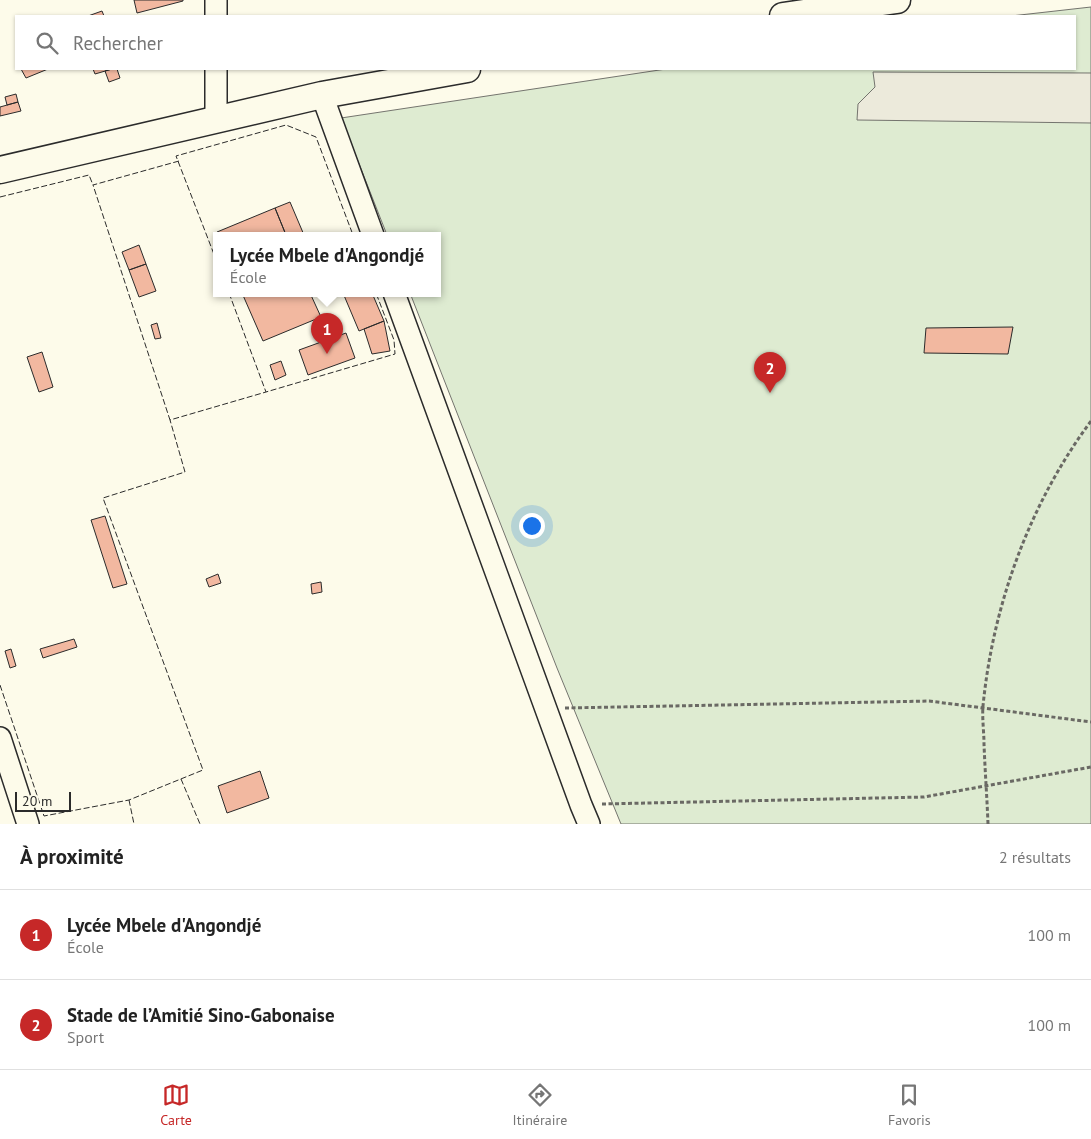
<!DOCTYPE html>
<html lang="fr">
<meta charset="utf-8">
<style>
body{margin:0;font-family:"PT Sans",sans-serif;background:#f6f6f6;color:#222}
.scale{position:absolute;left:15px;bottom:12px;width:56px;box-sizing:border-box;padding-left:5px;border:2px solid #2b2b2b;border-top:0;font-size:14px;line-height:18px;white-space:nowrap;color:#2b2b2b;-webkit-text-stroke:4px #fdfbea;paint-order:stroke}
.you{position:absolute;left:531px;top:525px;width:18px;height:18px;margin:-12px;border:4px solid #fff;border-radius:50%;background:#1a73e8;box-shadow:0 0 0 8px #1a73e833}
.badge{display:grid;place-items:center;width:32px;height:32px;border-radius:50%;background:#c62828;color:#fff;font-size:16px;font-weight:700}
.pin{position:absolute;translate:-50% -41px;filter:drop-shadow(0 1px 2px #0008)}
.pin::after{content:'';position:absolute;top:26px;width:18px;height:15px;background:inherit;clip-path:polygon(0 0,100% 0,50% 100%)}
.popup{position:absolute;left:213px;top:232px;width:228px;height:65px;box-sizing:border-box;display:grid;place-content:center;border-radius:0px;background:#fff;filter:drop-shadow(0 1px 4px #0005);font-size:16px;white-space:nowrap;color:#767676}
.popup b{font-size:19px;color:#222}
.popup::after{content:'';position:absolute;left:50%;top:100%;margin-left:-10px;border:10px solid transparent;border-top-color:#fff}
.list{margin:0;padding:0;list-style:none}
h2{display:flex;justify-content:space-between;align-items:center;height:65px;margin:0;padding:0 20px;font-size:21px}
h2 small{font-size:16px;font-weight:400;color:#767676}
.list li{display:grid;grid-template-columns:32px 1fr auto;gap:15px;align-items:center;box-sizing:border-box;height:90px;padding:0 20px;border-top:1px solid #e0e0e0}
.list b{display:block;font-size:19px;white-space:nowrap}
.list p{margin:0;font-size:16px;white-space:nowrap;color:#767676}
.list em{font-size:16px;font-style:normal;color:#767676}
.icon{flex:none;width:28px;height:28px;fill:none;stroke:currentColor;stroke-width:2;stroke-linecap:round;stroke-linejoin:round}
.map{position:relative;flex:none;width:1091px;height:824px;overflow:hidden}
.search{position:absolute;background:#fff;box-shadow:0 1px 4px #0004;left:15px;right:15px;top:15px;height:55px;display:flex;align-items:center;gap:12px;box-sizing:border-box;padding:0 18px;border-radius:0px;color:#767676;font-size:19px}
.sheet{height:245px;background:#fff}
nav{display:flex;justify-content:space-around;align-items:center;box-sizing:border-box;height:70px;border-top:1px solid #e0e0e0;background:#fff;font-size:14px;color:#767676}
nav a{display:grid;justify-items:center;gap:2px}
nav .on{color:#c62828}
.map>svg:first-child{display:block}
</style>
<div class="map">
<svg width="1091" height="824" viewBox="0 0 1091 824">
<rect width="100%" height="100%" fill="#fdfbea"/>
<path fill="#deebd1" stroke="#74746e" d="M1091 7V824H621L557 668 410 293H437V235H387L341 118 666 69H1075V16H1011Z"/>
<path fill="#eceadb" stroke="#74746e" d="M873 72 1091 73V123L857 120 858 104 875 87Z"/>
<path fill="#f2b8a0" stroke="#2b2b2b" d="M134 0H183V1L137 13Z
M102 11 104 16H88Z
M21 69H48L26 78Z
M93 69H112L95 74Z
M112 69H117L120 78 109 82 105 71Z
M16 94 18 102 7 105 5 97Z
M18 102 21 111 0 116V107Z
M290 202 304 235H286L275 208Z
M275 208 286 235H218L217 232Z
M139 245 146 264 129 270 122 252Z
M146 264 156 291 139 297 129 270Z
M242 293H310L321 317 263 341Z
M343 293H372L384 321 359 331Z
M384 321 390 351 372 354 364 329Z
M157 323 161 338 155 339 151 325Z
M1013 327 1008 354 924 353 926 328Z
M346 333 355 358 308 375 299 350Z
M42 352 53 387 39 392 27 357Z
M281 361 286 375 275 380 270 365Z
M105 516 127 584 113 588 91 520Z
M218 574 221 583 209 587 206 579Z
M321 582 322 592 312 594 311 584Z
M74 639 77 647 43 658 40 649Z
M11 649 16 666 10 668 5 651Z
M260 771 269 798 227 813 218 786Z"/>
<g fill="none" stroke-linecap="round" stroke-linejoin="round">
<defs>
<path id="minor" d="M216 16V0
M322 95 373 235
M216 120V69
M394 293 581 805 589 824
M0 738 28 824"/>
<path id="major" d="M783 16 897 0
M0 170 322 95 467 69"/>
</defs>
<use href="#minor" stroke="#2b2b2b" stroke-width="24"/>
<use href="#major" stroke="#2b2b2b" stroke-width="29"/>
<path stroke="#6a6964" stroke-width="3" stroke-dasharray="4 2.5" stroke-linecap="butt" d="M565 708 929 701 1091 722
M602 804 924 797 1091 767
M988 824C987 797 985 771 984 744 984 732 982 718 983 706 993 604 1030 503 1091 421"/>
<use href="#minor" stroke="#fdfbea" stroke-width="21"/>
<use href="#major" stroke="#fdfbea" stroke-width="26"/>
<path stroke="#2b2b2b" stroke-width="1" stroke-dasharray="6 2.5" stroke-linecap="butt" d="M179 161 93 185 170 420 266 392
M0 197 89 175 93 185
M217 262 176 156 286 125 316 137 353 235
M229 293 266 392 395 354 394 340 376 293
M0 685 44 816 129 800 203 770 103 498 185 472 170 420
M181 779 200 824
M129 800 134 824"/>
</g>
</svg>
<div class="scale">20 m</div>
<div class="you"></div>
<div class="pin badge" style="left:327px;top:354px">1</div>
<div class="popup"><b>Lycée Mbele d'Angondjé</b>École</div>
<div class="pin badge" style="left:770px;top:393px">2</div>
<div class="search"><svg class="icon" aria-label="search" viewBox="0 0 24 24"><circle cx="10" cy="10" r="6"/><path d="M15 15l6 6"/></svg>Rechercher</div>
</div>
<section class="sheet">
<h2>À proximité<small>2 résultats</small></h2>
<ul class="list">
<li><span class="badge">1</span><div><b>Lycée Mbele d'Angondjé</b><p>École</p></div><em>100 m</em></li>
<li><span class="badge">2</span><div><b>Stade de l’Amitié Sino-Gabonaise</b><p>Sport</p></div><em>100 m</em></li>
</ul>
</section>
<nav>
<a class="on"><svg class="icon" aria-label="map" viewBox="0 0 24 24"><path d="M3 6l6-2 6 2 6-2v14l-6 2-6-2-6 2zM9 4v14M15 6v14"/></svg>Carte</a>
<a><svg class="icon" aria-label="directions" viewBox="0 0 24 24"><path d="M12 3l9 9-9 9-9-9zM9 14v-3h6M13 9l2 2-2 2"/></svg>Itinéraire</a>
<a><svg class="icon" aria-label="saved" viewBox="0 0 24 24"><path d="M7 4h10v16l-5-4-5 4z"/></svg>Favoris</a>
</nav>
